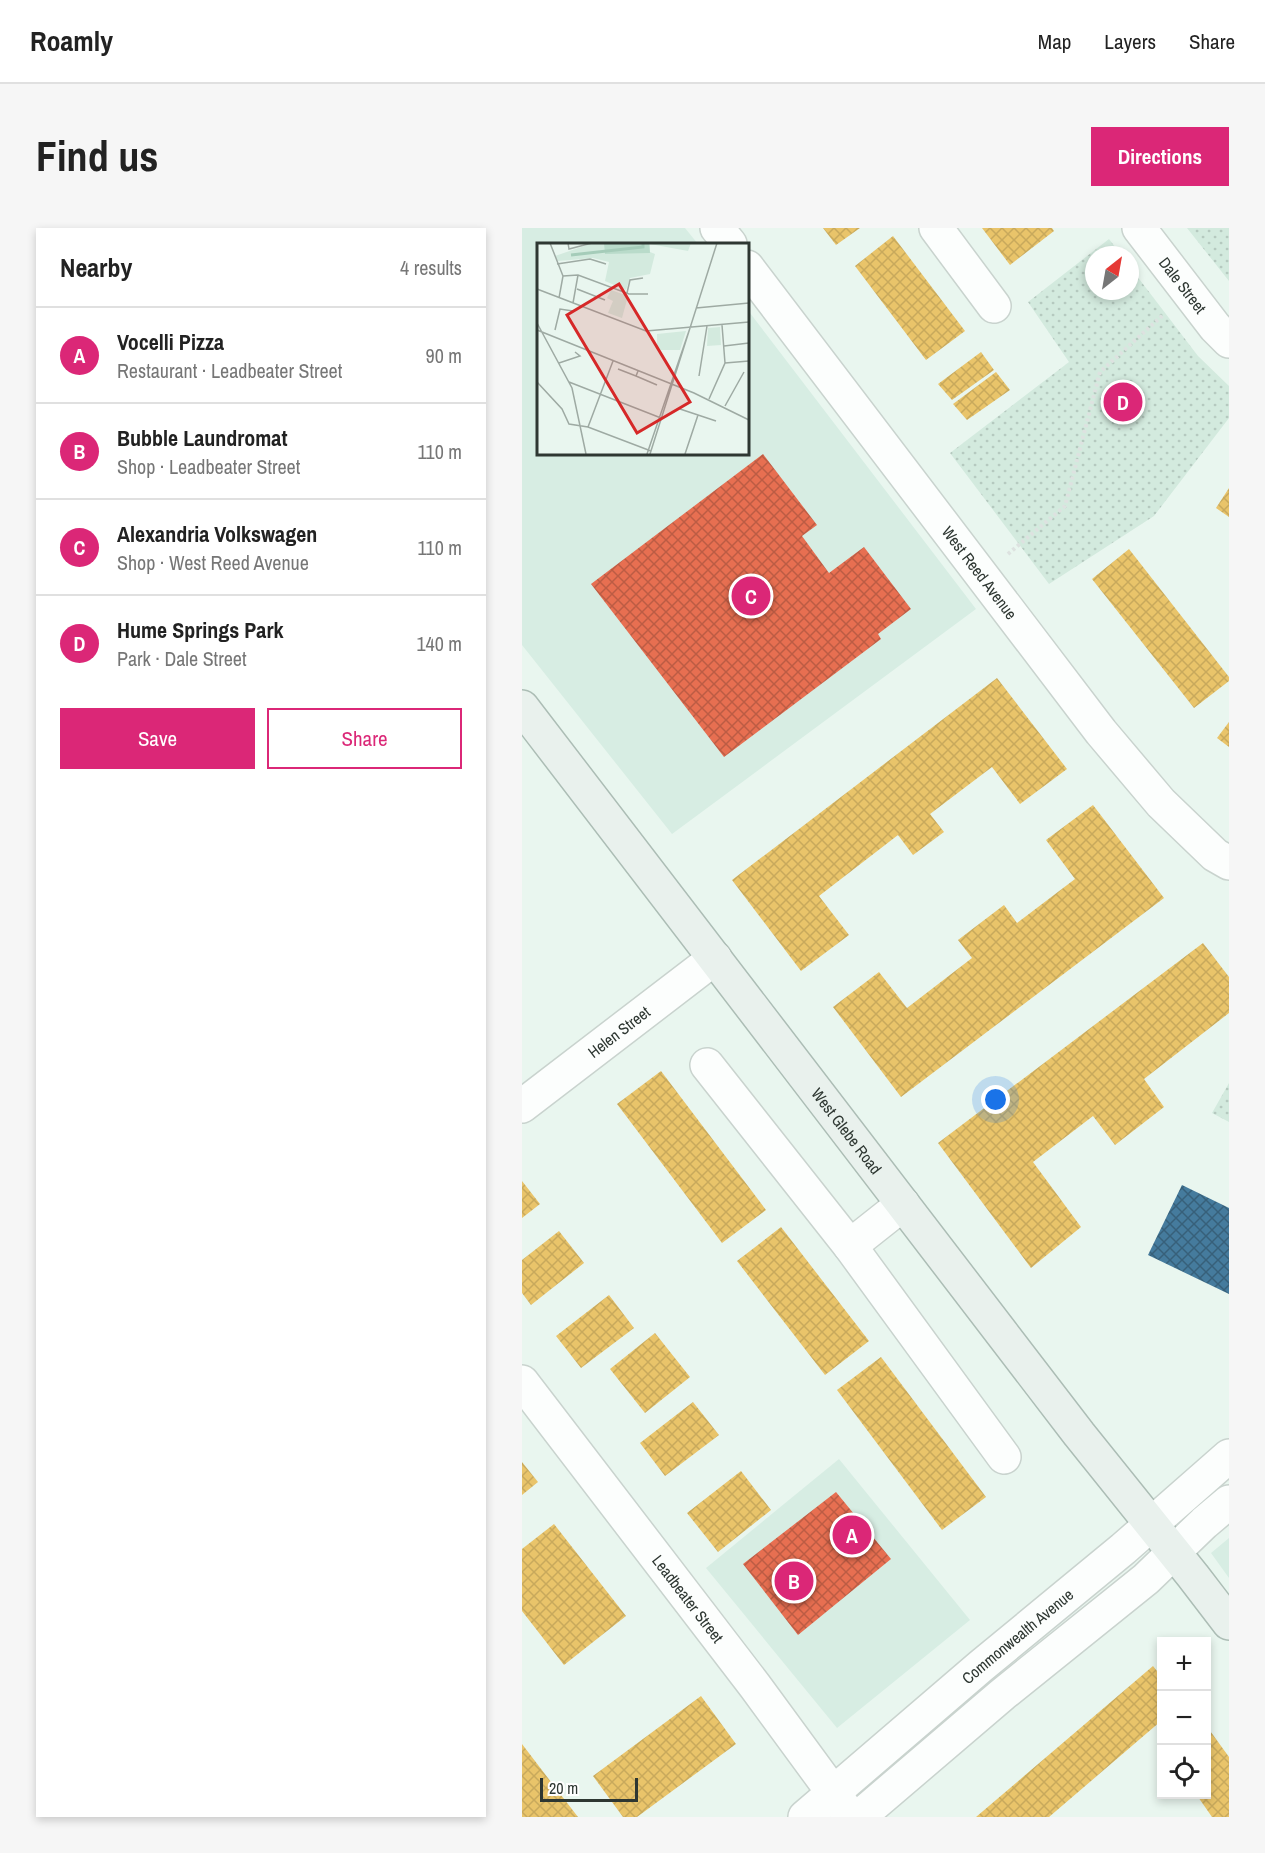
<!DOCTYPE html>
<meta charset="utf-8">
<style>
body{margin:0;font-family:"Archivo Narrow",sans-serif;background:#f6f6f6;color:#222}
.controls{position:absolute;right:18px;bottom:18px;display:grid;overflow:hidden;border-radius:0px;box-shadow:0 3px 9px #0003}
.controls button{width:54px;height:54px;display:grid;place-items:center;padding:0;border:0;border-bottom:2px solid #e0e0e0;background:#fff;color:#222;font:30px sans-serif}
.compass{position:absolute;left:563px;top:18px;width:54px;height:54px;border-radius:50%;background:#fff;box-shadow:0 3px 9px #0003;rotate:31deg}
.scale{position:absolute;left:18px;bottom:15px;width:98px;box-sizing:border-box;padding-left:6px;border:3px solid #2e3732;border-top:0;font-size:16px;line-height:21px;white-space:nowrap;color:#2e3732;-webkit-text-stroke:4px #fff;paint-order:stroke}
.you{position:absolute;left:474px;top:872px;width:21px;height:21px;margin:-15px;border:4px solid #fff;border-radius:50%;background:#1a73e8;box-shadow:0 0 0 9px #1a73e833}
.badge{display:grid;place-items:center;width:39px;height:39px;border-radius:50%;background:#db2777;color:#fff;font-size:20px;font-weight:700}
.pin{position:absolute;translate:-50% -50%;border:3px solid #fff;box-shadow:0 2px 6px #0006}
.list{margin:0;padding:0;list-style:none}
h2{display:flex;justify-content:space-between;align-items:center;height:78px;margin:0;padding:0 24px;font-size:26px}
h2 small{font-size:20px;font-weight:400;color:#767676}
.list li{display:grid;grid-template-columns:39px 1fr auto;gap:18px;align-items:center;box-sizing:border-box;height:96px;padding:0 24px;border-top:2px solid #e0e0e0}
.list b{display:block;font-size:22px;white-space:nowrap}
.list p{margin:0;font-size:20px;white-space:nowrap;color:#767676}
.list em{font-size:20px;font-style:normal;color:#767676}
.actions{display:flex;gap:12px;padding:18px 24px}
.actions a{flex:1;padding:14px 0;border:2px solid #db2777;border-radius:0px;text-align:center;font-size:21px;color:#db2777}
.actions .main{background:#db2777;color:#fff}
.icon{flex:none;width:33px;height:33px;fill:none;stroke:currentColor;stroke-width:2;stroke-linecap:round;stroke-linejoin:round}
.map{position:relative;flex:none;width:707px;height:1589px;overflow:hidden;border-radius:0px}
header{display:flex;align-items:center;gap:36px;box-sizing:border-box;height:84px;padding:0 30px;background:#fff;border-bottom:2px solid #e0e0e0}
header strong{font-size:28px}
nav{display:flex;gap:33px;margin-inline-start:auto;font-size:21px}
.intro{display:flex;align-items:center;justify-content:space-between;box-sizing:border-box;height:144px;padding:0 36px}
h1{margin:0;font-size:42px}
.button{padding:15px 27px;border-radius:0px;background:#db2777;color:#fff;font-size:21px;font-weight:700}
main{display:flex;gap:36px;padding:0 36px}
aside{flex:1;background:#fff;border-radius:0px;box-shadow:0 3px 9px #0003}
.map>svg:first-child{display:block}
</style>
<header>
<strong>Roamly</strong>
<nav><a>Map</a><a>Layers</a><a>Share</a></nav>
</header>
<div class="intro"><h1>Find us</h1><a class="button">Directions</a></div>
<main>
<aside>
<h2>Nearby<small>4 results</small></h2>
<ul class="list">
<li><span class="badge">A</span><div><b>Vocelli Pizza</b><p>Restaurant · Leadbeater Street</p></div><em>90 m</em></li>
<li><span class="badge">B</span><div><b>Bubble Laundromat</b><p>Shop · Leadbeater Street</p></div><em>110 m</em></li>
<li><span class="badge">C</span><div><b>Alexandria Volkswagen</b><p>Shop · West Reed Avenue</p></div><em>110 m</em></li>
<li><span class="badge">D</span><div><b>Hume Springs Park</b><p>Park · Dale Street</p></div><em>140 m</em></li>
</ul>
<div class="actions"><a class="main">Save</a><a>Share</a></div>
</aside>
<div class="map">
<svg width="707" height="1589" viewBox="0 0 707 1589">
<defs>
<pattern id="green-dots" width="8" height="8" patternUnits="userSpaceOnUse" patternTransform="scale(1.5)"><rect width="8" height="8" fill="#d3eade"/><path d="M2 2h.1M6 6h.1" fill="none" stroke="#b5c9bf" stroke-width="1.8" stroke-linecap="round"/></pattern>
<pattern id="homes-cross-hatch" width="8" height="8" patternUnits="userSpaceOnUse" patternTransform="scale(1.5)"><rect width="8" height="8" fill="#e9c46a"/><path d="M0 0l8 8M0 8l8-8" fill="none" stroke="#c8a95c"/></pattern>
<pattern id="shops-cross-hatch" width="8" height="8" patternUnits="userSpaceOnUse" patternTransform="scale(1.5)"><rect width="8" height="8" fill="#e76f51"/><path d="M0 0l8 8M0 8l8-8" fill="none" stroke="#bc5c44"/></pattern>
<pattern id="public-cross-hatch" width="8" height="8" patternUnits="userSpaceOnUse" patternTransform="scale(1.5)"><rect width="8" height="8" fill="#457b9d"/><path d="M0 0l8 8M0 8l8-8" fill="none" stroke="#37607a"/></pattern>
</defs>
<rect width="100%" height="100%" fill="#e9f6ef"/>
<path fill="#d7ede3" d="M0 0H163L176 16H16V225H225V81L454 381 150 606 0 417Z
M317 1231 448 1392 315 1500 184 1340Z
M707 1310V1350L689 1325Z"/>
<path fill="url(#green-dots)" d="M665 0H707V53Z
M587 11 599 27H572V63H608V39L676 128 707 158V190L632 288 527 356 428 225 547 134 506 74Z
M707 855V894L690 885Z"/>
<path fill="url(#homes-cross-hatch)" d="M301 0H338L314 17Z
M460 0H530L532 3 488 37Z
M371 8 443 103 404 132 333 38Z
M459 124 472 142 430 172 416 156Z
M474 144 488 162 445 192 431 176Z
M707 260V289L694 280Z
M607 321 707 449V453L672 480 570 351Z
M475 450 545 541 498 576 470 539 408 586 422 604 391 627 376 607 297 668 327 707 279 743 210 652Z
M707 494V519L695 510Z
M571 577 642 670 379 869 311 779 357 744 385 780 450 730 436 712 482 677 495 695 553 651 524 612Z
M681 715 707 749V785L622 851 642 879 593 917 571 888 511 934 559 999 509 1040 416 915Z
M139 843 244 982 200 1015 95 876Z
M0 953 18 976 0 990Z
M259 999 347 1113 303 1147 215 1033Z
M37 1003 62 1035 9 1077 0 1065V1032Z
M87 1067 112 1100 59 1140 34 1108Z
M133 1105 168 1149 123 1185 88 1141Z
M359 1129 464 1269 420 1302 315 1162Z
M171 1174 197 1207 143 1248 118 1215Z
M0 1234 16 1254 0 1267Z
M219 1243 249 1282 196 1324 165 1285Z
M32 1296 104 1388 42 1437 0 1383V1321Z
M631 1438 639 1448V1493L527 1589H454Z
M179 1468 214 1516 115 1589H101L71 1548Z
M686 1500 707 1529V1589H690L674 1566H684V1502Z
M0 1516 39 1567 56 1589H0Z"/>
<path fill="url(#shops-cross-hatch)" d="M241 226 295 297 280 308 307 345 342 319 389 381 356 406 359 411 202 529 69 356Z
M314 1264 369 1331 276 1407 221 1336Z"/>
<path fill="url(#public-cross-hatch)" d="M660 957 707 980V1066L626 1027Z"/>
<g fill="none" stroke-linecap="round" stroke-linejoin="round">
<defs>
<g id="minor">
<path d="M195 0 208 16"/>
<path d="M414 0 472 78"/>
<path id="s1" d="M617 0 693 99 707 113"/>
<path id="s2" d="M225 39 579 504 639 575 693 627 707 635"/>
<path d="M185 837 328 1018 381 976"/>
<path id="s3" d="M0 878 193 730"/>
<path d="M328 1018 482 1229"/>
<path id="s4" d="M0 1154 233 1458 329 1589"/>
<path id="s5" d="M283 1589 459 1438 601 1321 707 1228"/>
<path d="M337 1589 481 1466 624 1351 682 1295 707 1274"/>
</g>
<g id="major">
<path id="s6" d="M0 479 557 1206 671 1348 707 1395"/>
</g>
</defs>
<use href="#minor" stroke="#c9d3ce" stroke-width="36"/>
<use href="#major" stroke="#acbdb5" stroke-width="36"/>
<path stroke="#dde2e0" stroke-width="4" stroke-dasharray="3 3" stroke-linecap="butt" d="M486 326 543 278 578 144 641 87"/>
<use href="#minor" stroke="#fcfefd" stroke-width="33"/>
<use href="#major" stroke="#e9f1ed" stroke-width="33"/>
</g>
<g text-anchor="middle" dominant-baseline="central" stroke-width="6" stroke-linejoin="round" paint-order="stroke">
<g font-size="16" fill="#2e3732" stroke="#fff">
<text stroke="none"><textPath href="#s1" startOffset="72">Dale Street</textPath></text>
<text stroke="none"><textPath href="#s2" startOffset="384">West Reed Avenue</textPath></text>
<text stroke="none"><textPath href="#s3" startOffset="122">Helen Street</textPath></text>
<text stroke="none"><textPath href="#s6" startOffset="534">West Glebe Road</textPath></text>
<text stroke="none"><textPath href="#s4" startOffset="273">Leadbeater Street</textPath></text>
<text stroke="none"><textPath href="#s5" startOffset="279">Commonwealth Avenue</textPath></text>
</g>
</g>
<g transform="translate(15 15)">
<rect width="212" height="212" fill="#e9f6ef"/>
<path d="M56 0H154L151 8 113 1V9L118 11 113 31 93 35 89 47 68 38 72 19 56 15 21 18 18 13ZM74 47 91 53 85 75 71 70 76 58 70 55ZM183 84 184 102 170 103 171 85ZM149 88 143 107H120V91Z" fill="#d3eade"/>
<path d="M67 0H112L113 10 68 11Z" fill="#b9dbca"/>
<path fill="none" stroke="#a5ccb9" stroke-width="3" d="M34 12 106 4V0"/>
<path fill="none" stroke="#9eaaa3" stroke-width="1.5" d="M13 0 26 33 22 55M31 0 32 6 55 0M20 21 53 16 69 21M26 33 41 32 92 51H111M0 46 109 88 212 79M40 46 68 57M90 50 93 37 106 35M36 60 41 32M159 65 212 60M0 80 35 145 49 211M0 87 157 150 212 177M18 87 23 66 36 68M187 103 212 100M22 120 43 113 38 109M188 120 212 118M81 126 99 133 101 128M99 133 120 142M162 133 170 83M0 139 25 166 32 181 51 184 114 208M32 139 124 175M172 156 188 120 185 82M188 163 207 129M143 166 179 178M51 184 76 118M110 211 153 85M113 211 180 0M148 211 161 172"/>
<path fill="#d62828" fill-opacity="0.15" stroke="#d62828" stroke-width="3" d="M82 41 153 159 100 190 30 72Z"/>
<rect width="212" height="212" fill="none" stroke="#2e3732" stroke-width="3"/>
</g>
</svg>
<div class="controls">
<button>+</button>
<button>−</button>
<button><svg class="icon" aria-label="locate" viewBox="0 0 24 24"><circle cx="12" cy="12" r="6"/><path d="M12 2v4M12 18v4M2 12h4M18 12h4"/></svg></button>
</div>
<svg class="compass" viewBox="-18 -18 36 36"><path d="M0-13l5 13h-10z" fill="#e53935"/><path d="M0 13l5-13h-10z" fill="#767676"/></svg>
<div class="scale">20 m</div>
<div class="you"></div>
<div class="pin badge" style="left:330px;top:1307px">A</div>
<div class="pin badge" style="left:272px;top:1353px">B</div>
<div class="pin badge" style="left:229px;top:368px">C</div>
<div class="pin badge" style="left:601px;top:174px">D</div>
</div>
</main>
